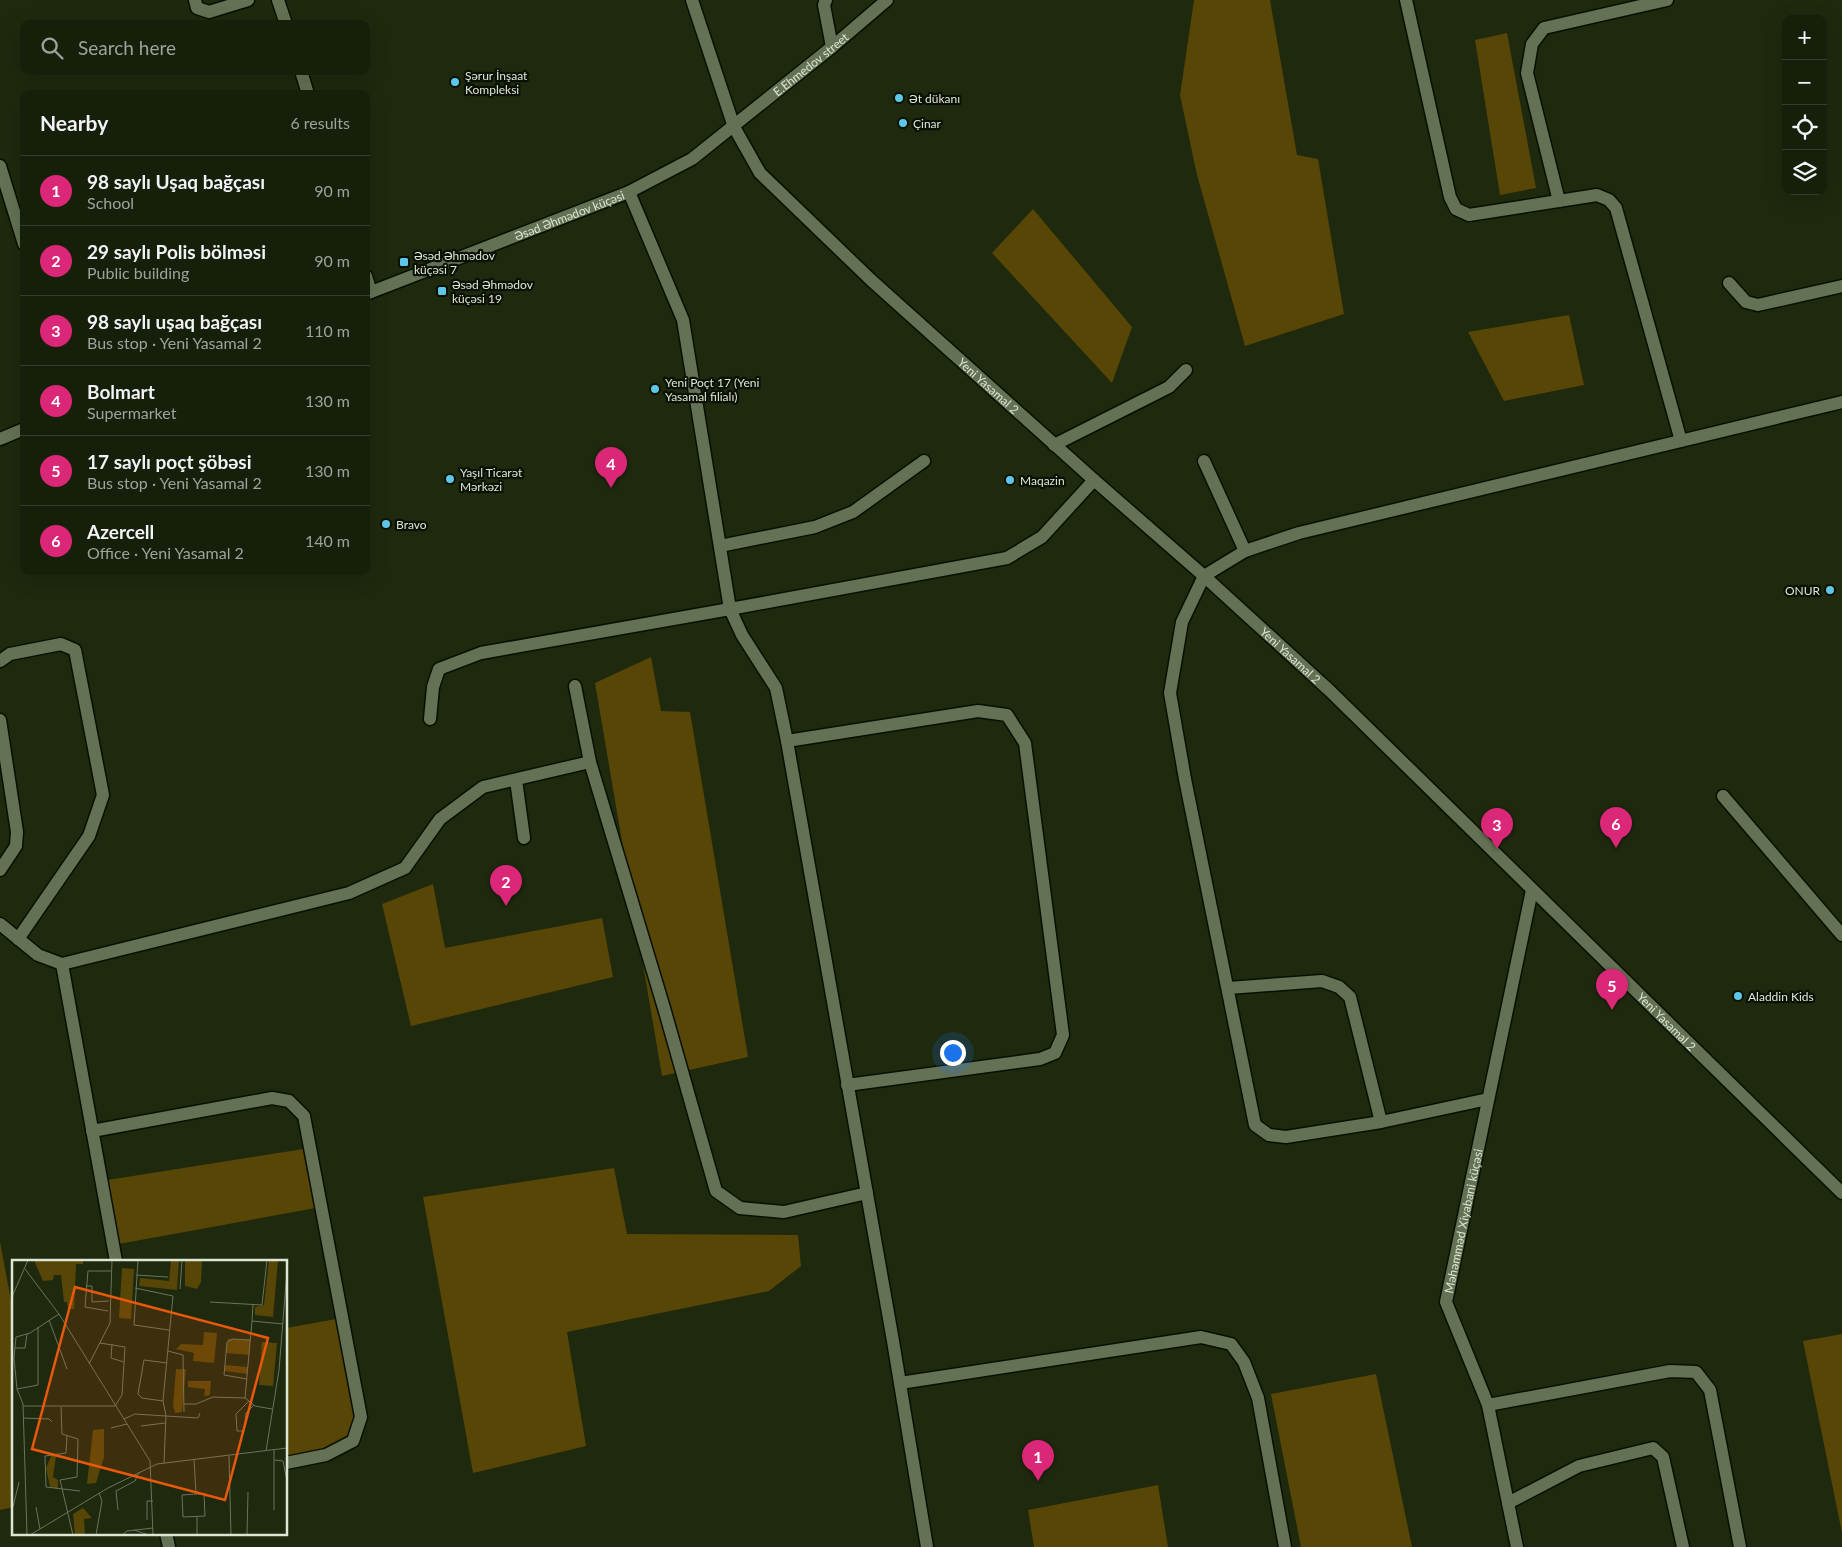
<!DOCTYPE html>
<meta charset="utf-8">
<style>
body{margin:0;font-family:Lato,sans-serif;background:#1f2713;color:#f1f3f6}
.controls{position:absolute;right:15px;top:15px;display:grid;overflow:hidden;border-radius:10px;box-shadow:0 5px 20px #0002}
.controls button{width:45px;height:45px;display:grid;place-items:center;padding:0;border:0;border-bottom:1px solid #353d2b;background:#161f0a;color:#f1f3f6;font:25px sans-serif}
.you{position:absolute;left:952px;top:1052px;width:18px;height:18px;margin:-12px;border:4px solid #fff;border-radius:50%;background:#1a73e8;box-shadow:0 0 0 8px #1a73e833}
.badge{display:grid;place-items:center;width:32px;height:32px;border-radius:50%;background:#db2777;color:#fff;font-size:16px;font-weight:700}
.pin{position:absolute;translate:-50% -41px;filter:drop-shadow(0 1px 2px #0008)}
.pin::after{content:'';position:absolute;top:26px;width:18px;height:15px;background:inherit;clip-path:polygon(0 0,100% 0,50% 100%)}
.list{margin:0;padding:0;list-style:none}
h2{display:flex;justify-content:space-between;align-items:center;height:65px;margin:0;padding:0 20px;font-size:21px}
h2 small{font-size:16px;font-weight:400;color:#9ea29c}
.list li{display:grid;grid-template-columns:32px 1fr auto;gap:15px;align-items:center;box-sizing:border-box;height:70px;padding:0 20px;border-top:1px solid #353d2b}
.list b{display:block;font-size:19px;white-space:nowrap}
.list p{margin:0;font-size:16px;white-space:nowrap;color:#9ea29c}
.list em{font-size:16px;font-style:normal;color:#9ea29c}
.icon{flex:none;width:28px;height:28px;fill:none;stroke:currentColor;stroke-width:2;stroke-linecap:round;stroke-linejoin:round}
.map{position:relative;flex:none;width:1842px;height:1547px;overflow:hidden}
.search{position:absolute;background:#161f0a;box-shadow:0 5px 20px #0002;left:20px;top:20px;width:350px;height:55px;display:flex;align-items:center;gap:12px;box-sizing:border-box;padding:0 18px;border-radius:10px;color:#9ea29c;font-size:19px}
.panel{position:absolute;background:#161f0a;box-shadow:0 5px 20px #0002;left:20px;top:90px;width:350px;height:485px;border-radius:10px}
.map>svg:first-child{display:block}
</style>
<div class="map">
<svg width="1842" height="1547" viewBox="0 0 1842 1547">
<rect width="100%" height="100%" fill="#1e290e"/>
<path fill="#584606" d="M1194 0H1270L1297 155 1318 159 1344 314 1245 346 1197 175 1180 95Z
M1507 33 1536 188 1500 195 1475 40Z
M1033 209 1132 327 1112 383 992 253Z
M1569 315 1584 385 1504 401 1468 332Z
M651 657 661 711 690 712 748 1057 662 1076 595 683Z
M433 884 445 948 602 918 613 977 411 1026 382 904Z
M310 1148 321 1207 113 1245 101 1181Z
M614 1168 627 1234 798 1235 801 1266 769 1291 567 1332 586 1446 473 1473 423 1197Z
M0 1242 14 1316V1507L0 1510Z
M342 1318 361 1417 353 1441 286 1463V1328Z
M1842 1334V1533L1803 1341Z
M1376 1374 1412 1547H1301L1271 1394Z
M1158 1485 1168 1547H1034L1028 1510Z"/>
<g fill="none" stroke-linecap="round" stroke-linejoin="round">
<defs>
<g id="lane">
<path d="M195 0 197 8 209 12 248 0"/>
<path d="M278 0 286 24"/>
<path d="M826 0 824 5 832 47"/>
<path d="M1406 0 1450 197 1456 209 1469 215 1597 195 1609 200 1616 208 1681 441"/>
<path d="M301 71 308 94"/>
<path d="M629 192 683 320 730 609 1007 558 1042 537 1094 480"/>
<path d="M1559 201 1527 73 1532 44 1544 28 1667 0"/>
<path d="M366 276 371 292"/>
<path d="M1729 283 1746 302 1758 305 1842 286"/>
<path d="M1054 445 1169 387 1186 370"/>
<path d="M1204 461 1245 551"/>
<path d="M720 546 815 527 853 512 924 461"/>
<path d="M0 661 10 654 61 644 75 650 103 795 89 836 18 939"/>
<path d="M575 686 590 762 664 1008 716 1191 740 1208 784 1212 867 1193"/>
<path d="M430 719 433 687 439 669 481 653 730 609 742 635 776 688 787 741 893 1341 927 1547"/>
<path d="M0 720 17 832 16 846 0 870"/>
<path d="M787 741 978 711 1007 715 1025 743 1063 1035 1055 1053 1040 1059 847 1085"/>
<path d="M516 780 524 838"/>
<path d="M0 924 38 955 62 964 349 893 405 868 440 819 483 787 590 762"/>
<path d="M62 964 116 1261"/>
<path d="M1228 988 1322 981 1339 987 1350 997 1381 1122"/>
<path d="M1488 1099 1381 1122 1286 1137 1269 1135 1255 1125 1185 779 1170 693 1182 622 1204 576 1245 551 1299 533 1842 402"/>
<path d="M92 1131 272 1098 289 1101 304 1116 361 1417 353 1441 326 1455 286 1463"/>
<path d="M900 1383 1201 1337 1231 1344 1244 1362 1258 1398 1285 1547"/>
<path d="M1488 1405 1670 1371 1696 1372 1710 1390 1740 1547"/>
<path d="M1508 1503 1579 1466 1653 1448 1663 1457 1683 1547"/>
<path d="M166 1533 169 1547"/>
<path id="s1" d="M1517 1547 1488 1405 1446 1302 1532 890"/>
</g>
<g id="street">
<path id="s2" d="M734 127 760 173 871 280 1094 480 1204 576 1330 691 1842 1193"/>
<path d="M0 166 24 244"/>
<path d="M1723 796 1842 935"/>
</g>
<g id="secondary">
<path d="M692 0 734 127"/>
<path id="s3" d="M366 294 629 192 692 159 832 47 887 0"/>
<path d="M0 439 24 429"/>
</g>
</defs>
<use href="#lane" stroke="#081100" stroke-width="15"/>
<use href="#street" stroke="#081100" stroke-width="15"/>
<use href="#secondary" stroke="#081100" stroke-width="15"/>
<use href="#lane" stroke="#647154" stroke-width="12"/>
<use href="#street" stroke="#647154" stroke-width="12"/>
<use href="#secondary" stroke="#647154" stroke-width="12"/>
</g>
<g fill="#5cc7e8" stroke="#0b1005" stroke-width="2">
<circle cx="455" cy="82" r="5"/>
<circle cx="899" cy="98" r="5"/>
<circle cx="903" cy="123" r="5"/>
<rect x="399" y="257" width="10" height="10" rx="2.5"/>
<rect x="437" y="286" width="10" height="10" rx="2.5"/>
<circle cx="655" cy="389" r="5"/>
<circle cx="450" cy="479" r="5"/>
<circle cx="1010" cy="480" r="5"/>
<circle cx="386" cy="524" r="5"/>
<circle cx="1830" cy="590" r="5"/>
<circle cx="1738" cy="996" r="5"/>
</g>
<g text-anchor="middle" dominant-baseline="central" stroke-width="4.5" stroke-linejoin="round" paint-order="stroke">
<g font-size="12" fill="#dde5d4" stroke="#0b1005">
<text stroke="none"><textPath href="#s3" startOffset="505">E.Ehmedov street</textPath></text>
<text stroke="none"><textPath href="#s3" startOffset="218">Əsəd Əhmədov küçəsi</textPath></text>
<text stroke="none"><textPath href="#s2" startOffset="365">Yeni Yasamal 2</textPath></text>
<text stroke="none"><textPath href="#s2" startOffset="770">Yeni Yasamal 2</textPath></text>
<text stroke="none"><textPath href="#s2" startOffset="1295">Yeni Yasamal 2</textPath></text>
<text stroke="none"><textPath href="#s1" startOffset="339">Məhəmməd Xiyabani küçəsi</textPath></text>
</g>
<g font-size="12" fill="#dde5d4" stroke="#0b1005" text-anchor="start">
<text x="465" y="75">Şərur İnşaat<tspan x="465" dy="14">Kompleksi</tspan></text>
<text x="909" y="98">Ət dükanı</text>
<text x="913" y="123">Çinar</text>
<text x="414" y="255">Əsəd Əhmədov<tspan x="414" dy="14">küçəsi 7</tspan></text>
<text x="452" y="284">Əsəd Əhmədov<tspan x="452" dy="14">küçəsi 19</tspan></text>
<text x="665" y="382">Yeni Poçt 17 (Yeni<tspan x="665" dy="14">Yasamal filialı)</tspan></text>
<text x="460" y="472">Yaşıl Ticarət<tspan x="460" dy="14">Mərkəzi</tspan></text>
<text x="1020" y="480">Maqazin</text>
<text x="396" y="524">Bravo</text>
<text x="1820" y="590" text-anchor="end">ONUR</text>
<text x="1748" y="996">Aladdin Kids</text>
</g>
</g>
<g transform="translate(12 1260)">
<rect width="275" height="275" fill="#1e290e"/>
<path d="M22 0H71V4H64L62 49H56L55 42H52L49 15H42L41 20 31 21ZM159 0H167L165 30 127 26 128 18 157 21ZM173 0H190L189 22 185 29 173 26ZM257 0H266L261 57 243 55V47L252 45ZM110 8 122 9 119 59 107 58ZM192 72 205 73 202 103 181 101 182 93 164 89 169 84 191 85ZM216 79 238 80 237 95 214 93ZM250 82 265 83 261 126 247 125ZM213 105 236 107 235 114 213 111ZM164 109H174L170 152 163 153 161 146ZM176 121H199L198 135 192 136 193 129 176 127ZM92 169V197L84 223 75 224 81 170ZM39 196H44L41 217 46 220V229L38 227 34 208ZM71 248 80 258 72 259 73 275H63L61 254Z" fill="#584606"/>
<path fill="none" stroke="#6a745d" stroke-width="1" d="M126 0 122 65 157 70M13 9 47 54 138 201 141 275M124 15 156 17M74 26H80V42L97 41M123 28 161 36 151 141 154 156 186 158 188 153M168 29 170 0M0 37 16 0M198 42 250 45 255 0M96 51 73 47 76 11H99M37 60 55 109M240 61 241 45M100 84 99 98 112 102M3 88H13L15 74M156 91 171 95 172 152M77 104 98 63 100 0M235 119 212 115 215 82 220 79 238 80M5 129 26 125V67M233 138 240 61 271 64M151 141 130 138 126 134 132 100 155 103M237 141 224 154 225 171H232L234 153 242 145M172 144H184L201 137 233 138 243 146 260 149M11 146H103L110 135 113 87 88 83M49 147 50 174 66 179 65 217 48 220 61 275M11 158 37 159 40 162M112 159 123 154 154 156 152 203M129 166 153 163M99 168 115 164M55 176 54 193 33 196 34 227 68 231M262 190V250M254 191 267 110 275 11M217 196 219 275M182 199 184 234 170 235 171 257 193 256 192 234H184M263 200 271 201 275 221M1 247 7 222M24 247 28 269M106 250 104 231 123 221 127 212M185 257V275M135 260V241H141M122 270 137 275M15 275 11 144 5 129 2 98 4 77 18 73 47 54M18 275 96 228 145 204 275 188M84 275 90 241 87 233M110 275 115 271 141 268M235 275 236 232"/>
<path fill="#e8590c" fill-opacity="0.15" stroke="#e8590c" stroke-width="2.5" d="M63 27 256 78 213 240 20 189Z"/>
<rect width="275" height="275" fill="none" stroke="#dde5d4" stroke-width="2.5"/>
</g>
</svg>
<div class="controls">
<button>+</button>
<button>−</button>
<button><svg class="icon" aria-label="locate" viewBox="0 0 24 24"><circle cx="12" cy="12" r="6"/><path d="M12 2v4M12 18v4M2 12h4M18 12h4"/></svg></button>
<button><svg class="icon" aria-label="layers" viewBox="0 0 24 24"><path d="M12 4l9 5-9 5-9-5zM3 14l9 5 9-5"/></svg></button>
</div>
<div class="you"></div>
<div class="pin badge" style="left:1038px;top:1481px">1</div>
<div class="pin badge" style="left:506px;top:906px">2</div>
<div class="pin badge" style="left:1497px;top:849px">3</div>
<div class="pin badge" style="left:611px;top:488px">4</div>
<div class="pin badge" style="left:1612px;top:1010px">5</div>
<div class="pin badge" style="left:1616px;top:848px">6</div>
<div class="search"><svg class="icon" aria-label="search" viewBox="0 0 24 24"><circle cx="10" cy="10" r="6"/><path d="M15 15l6 6"/></svg>Search here</div>
<section class="panel">
<h2>Nearby<small>6 results</small></h2>
<ul class="list">
<li><span class="badge">1</span><div><b>98 saylı Uşaq bağçası</b><p>School</p></div><em>90 m</em></li>
<li><span class="badge">2</span><div><b>29 saylı Polis bölməsi</b><p>Public building</p></div><em>90 m</em></li>
<li><span class="badge">3</span><div><b>98 saylı uşaq bağçası</b><p>Bus stop · Yeni Yasamal 2</p></div><em>110 m</em></li>
<li><span class="badge">4</span><div><b>Bolmart</b><p>Supermarket</p></div><em>130 m</em></li>
<li><span class="badge">5</span><div><b>17 saylı poçt şöbəsi</b><p>Bus stop · Yeni Yasamal 2</p></div><em>130 m</em></li>
<li><span class="badge">6</span><div><b>Azercell</b><p>Office · Yeni Yasamal 2</p></div><em>140 m</em></li>
</ul>
</section>
</div>
